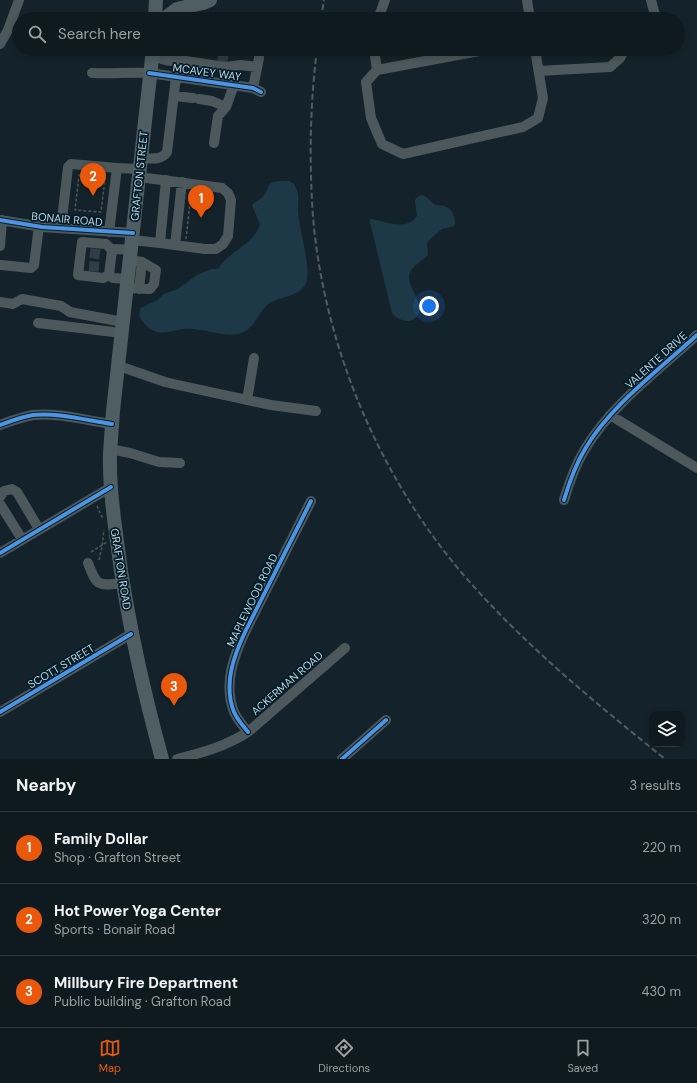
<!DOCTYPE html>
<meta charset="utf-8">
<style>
body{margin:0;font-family:"DM Sans",sans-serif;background:#182329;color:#f1f3f6}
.controls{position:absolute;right:12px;bottom:12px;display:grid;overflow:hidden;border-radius:8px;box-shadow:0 2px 6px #0003}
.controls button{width:36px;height:36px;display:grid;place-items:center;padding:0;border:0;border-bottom:1px solid #2f383e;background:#0f1a20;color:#f1f3f6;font:20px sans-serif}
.you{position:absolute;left:429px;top:306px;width:14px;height:14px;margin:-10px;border:3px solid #fff;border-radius:50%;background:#1a73e8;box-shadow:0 0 0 6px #1a73e833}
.badge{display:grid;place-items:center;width:26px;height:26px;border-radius:50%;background:#ea580c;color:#fff;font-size:13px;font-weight:700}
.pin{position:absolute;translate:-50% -33px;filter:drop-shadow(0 1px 2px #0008)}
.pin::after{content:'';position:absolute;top:21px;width:14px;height:12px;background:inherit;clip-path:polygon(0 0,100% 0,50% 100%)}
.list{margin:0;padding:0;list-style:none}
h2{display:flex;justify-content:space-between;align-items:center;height:52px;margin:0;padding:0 16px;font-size:17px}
h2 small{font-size:13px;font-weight:400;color:#9ba1a5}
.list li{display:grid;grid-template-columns:26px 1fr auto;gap:12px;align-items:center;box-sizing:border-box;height:72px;padding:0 16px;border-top:1px solid #2f383e}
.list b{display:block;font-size:15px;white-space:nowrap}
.list p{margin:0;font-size:13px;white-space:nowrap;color:#9ba1a5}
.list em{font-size:13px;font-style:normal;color:#9ba1a5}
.icon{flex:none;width:22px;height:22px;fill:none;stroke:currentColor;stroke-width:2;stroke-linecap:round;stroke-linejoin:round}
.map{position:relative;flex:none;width:697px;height:759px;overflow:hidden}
.search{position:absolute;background:#0f1a20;box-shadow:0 2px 6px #0003;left:12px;right:12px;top:12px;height:44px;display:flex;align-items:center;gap:10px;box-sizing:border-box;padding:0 14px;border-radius:22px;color:#9ba1a5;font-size:15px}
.sheet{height:268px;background:#0f1a20}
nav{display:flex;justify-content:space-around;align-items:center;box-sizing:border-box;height:56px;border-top:1px solid #2f383e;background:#0f1a20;font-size:11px;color:#9ba1a5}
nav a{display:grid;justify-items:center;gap:2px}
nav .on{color:#ea580c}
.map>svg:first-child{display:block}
</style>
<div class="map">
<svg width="697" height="759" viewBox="0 0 697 759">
<rect width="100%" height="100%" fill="#14232b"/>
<path fill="#1d3948" d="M279 181H289L294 184C301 197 297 201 298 213 299 228 313 274 305 285 296 299 278 295 266 306 257 315 253 331 239 334 219 337 202 327 184 329 166 331 158 339 143 322 139 316 138 315 141 308L157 300 164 294 178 289 197 275 211 269H217C220 267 221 265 223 262 236 249 255 242 260 224L252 205C255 201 260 200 263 197 270 188 265 183 279 181Z
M421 195C427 196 430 201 434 204 437 206 440 205 444 206 452 208 455 216 455 224L454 226 442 229 428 241 427 243 428 255C422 261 410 267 409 276 408 289 429 308 414 319 409 322 407 321 402 320 398 319 395 316 392 313L370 222V219H372C386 222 408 231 417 216L415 201 416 198Z"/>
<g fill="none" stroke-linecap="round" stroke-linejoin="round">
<path stroke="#2f3e46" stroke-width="10" stroke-dasharray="10 5" stroke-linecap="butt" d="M218 57 229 59
M90 253 103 255
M89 266 102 267"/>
<path stroke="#4e585b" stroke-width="1.5" stroke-dasharray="3 2" stroke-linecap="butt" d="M79 175 105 178 101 212 75 210Z
M186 239 191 193
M97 506 103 519
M91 552 107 542
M99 560 102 547 104 530"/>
<path stroke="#4c585b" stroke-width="10" d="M527 0 530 19
M651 0 656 19
M378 19 385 0
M0 44 8 30 19 0
M374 49 377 70
M490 49 377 70 366 82 371 118 382 144 403 154 523 127 538 118 543 98 535 49
M152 55C160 59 170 63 179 60L180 49
M179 60 225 67 241 65 257 67
M539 71 610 67 620 58 625 49
M92 73C111 74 130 72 149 73L253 88 261 92
M253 88 259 58V49
M174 96 193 98
M199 99 212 101 226 107
M214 143 218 116 226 107 234 85
M141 158C151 158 161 161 167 152L176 77
M139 177 222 188 228 193 231 200 228 236 223 244 216 249H205L160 243
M0 220 42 227 133 233
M61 228 68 167 71 164 117 168 140 169
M109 232 117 168
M132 240 160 243 166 180
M175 245 182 182
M0 246 2 220
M1 265 31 268 34 265 39 226
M109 275 103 278 78 275 82 242 106 244 112 250
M128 279 113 278 109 275 112 250 115 249 131 250
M127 288 150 289 154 284 156 270 142 262 130 260
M139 289 142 262
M0 302 13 304 22 299 61 306 70 312 123 322
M38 323 122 333
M119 366 165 382 178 385 271 405 316 411
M247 400 254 358
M610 415 697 468
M0 425C11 421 21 417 33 415 56 412 89 421 112 424
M110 449 130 453 159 462 180 463
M0 497 4 491 12 489 17 492 39 529
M564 500C569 483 576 464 585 449 611 405 660 369 697 335
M0 504 22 539
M0 553 111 487
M88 563C97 587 98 586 123 583
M0 712 131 634
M248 732C243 726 237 719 234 712 223 684 234 655 246 630L311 501
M177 759C202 753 226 746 248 732L345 648
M342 759 386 720"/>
<path stroke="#4f5e63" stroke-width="14" d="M155 19 156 0
M164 19 177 9 203 3 210 0
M153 49 113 411C112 425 111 439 110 453 109 493 116 532 121 571 131 635 145 697 162 759"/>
<path stroke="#525d61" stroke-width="2" stroke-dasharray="6 3" stroke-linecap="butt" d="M321 19 324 0
M317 49C310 105 309 161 313 217 324 345 378 474 461 572 521 642 593 701 665 759"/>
<defs>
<path id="cycleway" d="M149 73 253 88 261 92
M0 220 42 227 133 233
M0 425C11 421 21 417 33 415 56 412 89 421 112 424
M564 500C569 483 576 464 585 449 611 405 660 369 697 335
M0 553 111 487
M0 712 131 634
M248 732C243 726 237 719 234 712 223 684 234 655 246 630L311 501
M342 759 386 720"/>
</defs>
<use href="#cycleway" stroke="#021d2a" stroke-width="6"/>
<use href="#cycleway" stroke="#4d94e3" stroke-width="4"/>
</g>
<g text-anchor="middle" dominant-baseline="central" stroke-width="3.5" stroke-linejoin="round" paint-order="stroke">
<g font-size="11" fill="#c5d4dd" stroke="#021d2a">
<text transform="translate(207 72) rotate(8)">MCAVEY WAY</text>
<text transform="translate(139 176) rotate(-84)">GRAFTON STREET</text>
<text transform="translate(67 219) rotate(5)">BONAIR ROAD</text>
<text transform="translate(656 360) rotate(-42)">VALENTE DRIVE</text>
<text transform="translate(121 569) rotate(81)">GRAFTON ROAD</text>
<text transform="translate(252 600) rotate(-64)">MAPLEWOOD ROAD</text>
<text transform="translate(61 666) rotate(-31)">SCOTT STREET</text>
<text transform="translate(287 683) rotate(-41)">ACKERMAN ROAD</text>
</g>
</g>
</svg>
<div class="controls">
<button><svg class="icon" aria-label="layers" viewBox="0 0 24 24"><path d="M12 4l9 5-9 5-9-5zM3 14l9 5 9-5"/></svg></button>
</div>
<div class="you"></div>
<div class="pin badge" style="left:201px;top:218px">1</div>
<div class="pin badge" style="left:93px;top:196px">2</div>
<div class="pin badge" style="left:174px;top:706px">3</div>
<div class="search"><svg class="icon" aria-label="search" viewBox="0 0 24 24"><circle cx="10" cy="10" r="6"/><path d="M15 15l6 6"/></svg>Search here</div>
</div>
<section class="sheet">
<h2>Nearby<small>3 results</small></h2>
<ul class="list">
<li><span class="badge">1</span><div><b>Family Dollar</b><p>Shop · Grafton Street</p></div><em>220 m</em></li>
<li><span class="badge">2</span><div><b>Hot Power Yoga Center</b><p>Sports · Bonair Road</p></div><em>320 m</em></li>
<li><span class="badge">3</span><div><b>Millbury Fire Department</b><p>Public building · Grafton Road</p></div><em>430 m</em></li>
</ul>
</section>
<nav>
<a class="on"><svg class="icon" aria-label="map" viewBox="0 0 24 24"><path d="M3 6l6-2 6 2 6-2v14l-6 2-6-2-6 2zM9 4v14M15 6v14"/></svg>Map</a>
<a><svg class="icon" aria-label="directions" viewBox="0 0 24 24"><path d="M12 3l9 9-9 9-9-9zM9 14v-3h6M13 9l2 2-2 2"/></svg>Directions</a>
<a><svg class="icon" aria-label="saved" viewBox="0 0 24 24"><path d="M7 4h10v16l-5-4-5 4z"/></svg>Saved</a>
</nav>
